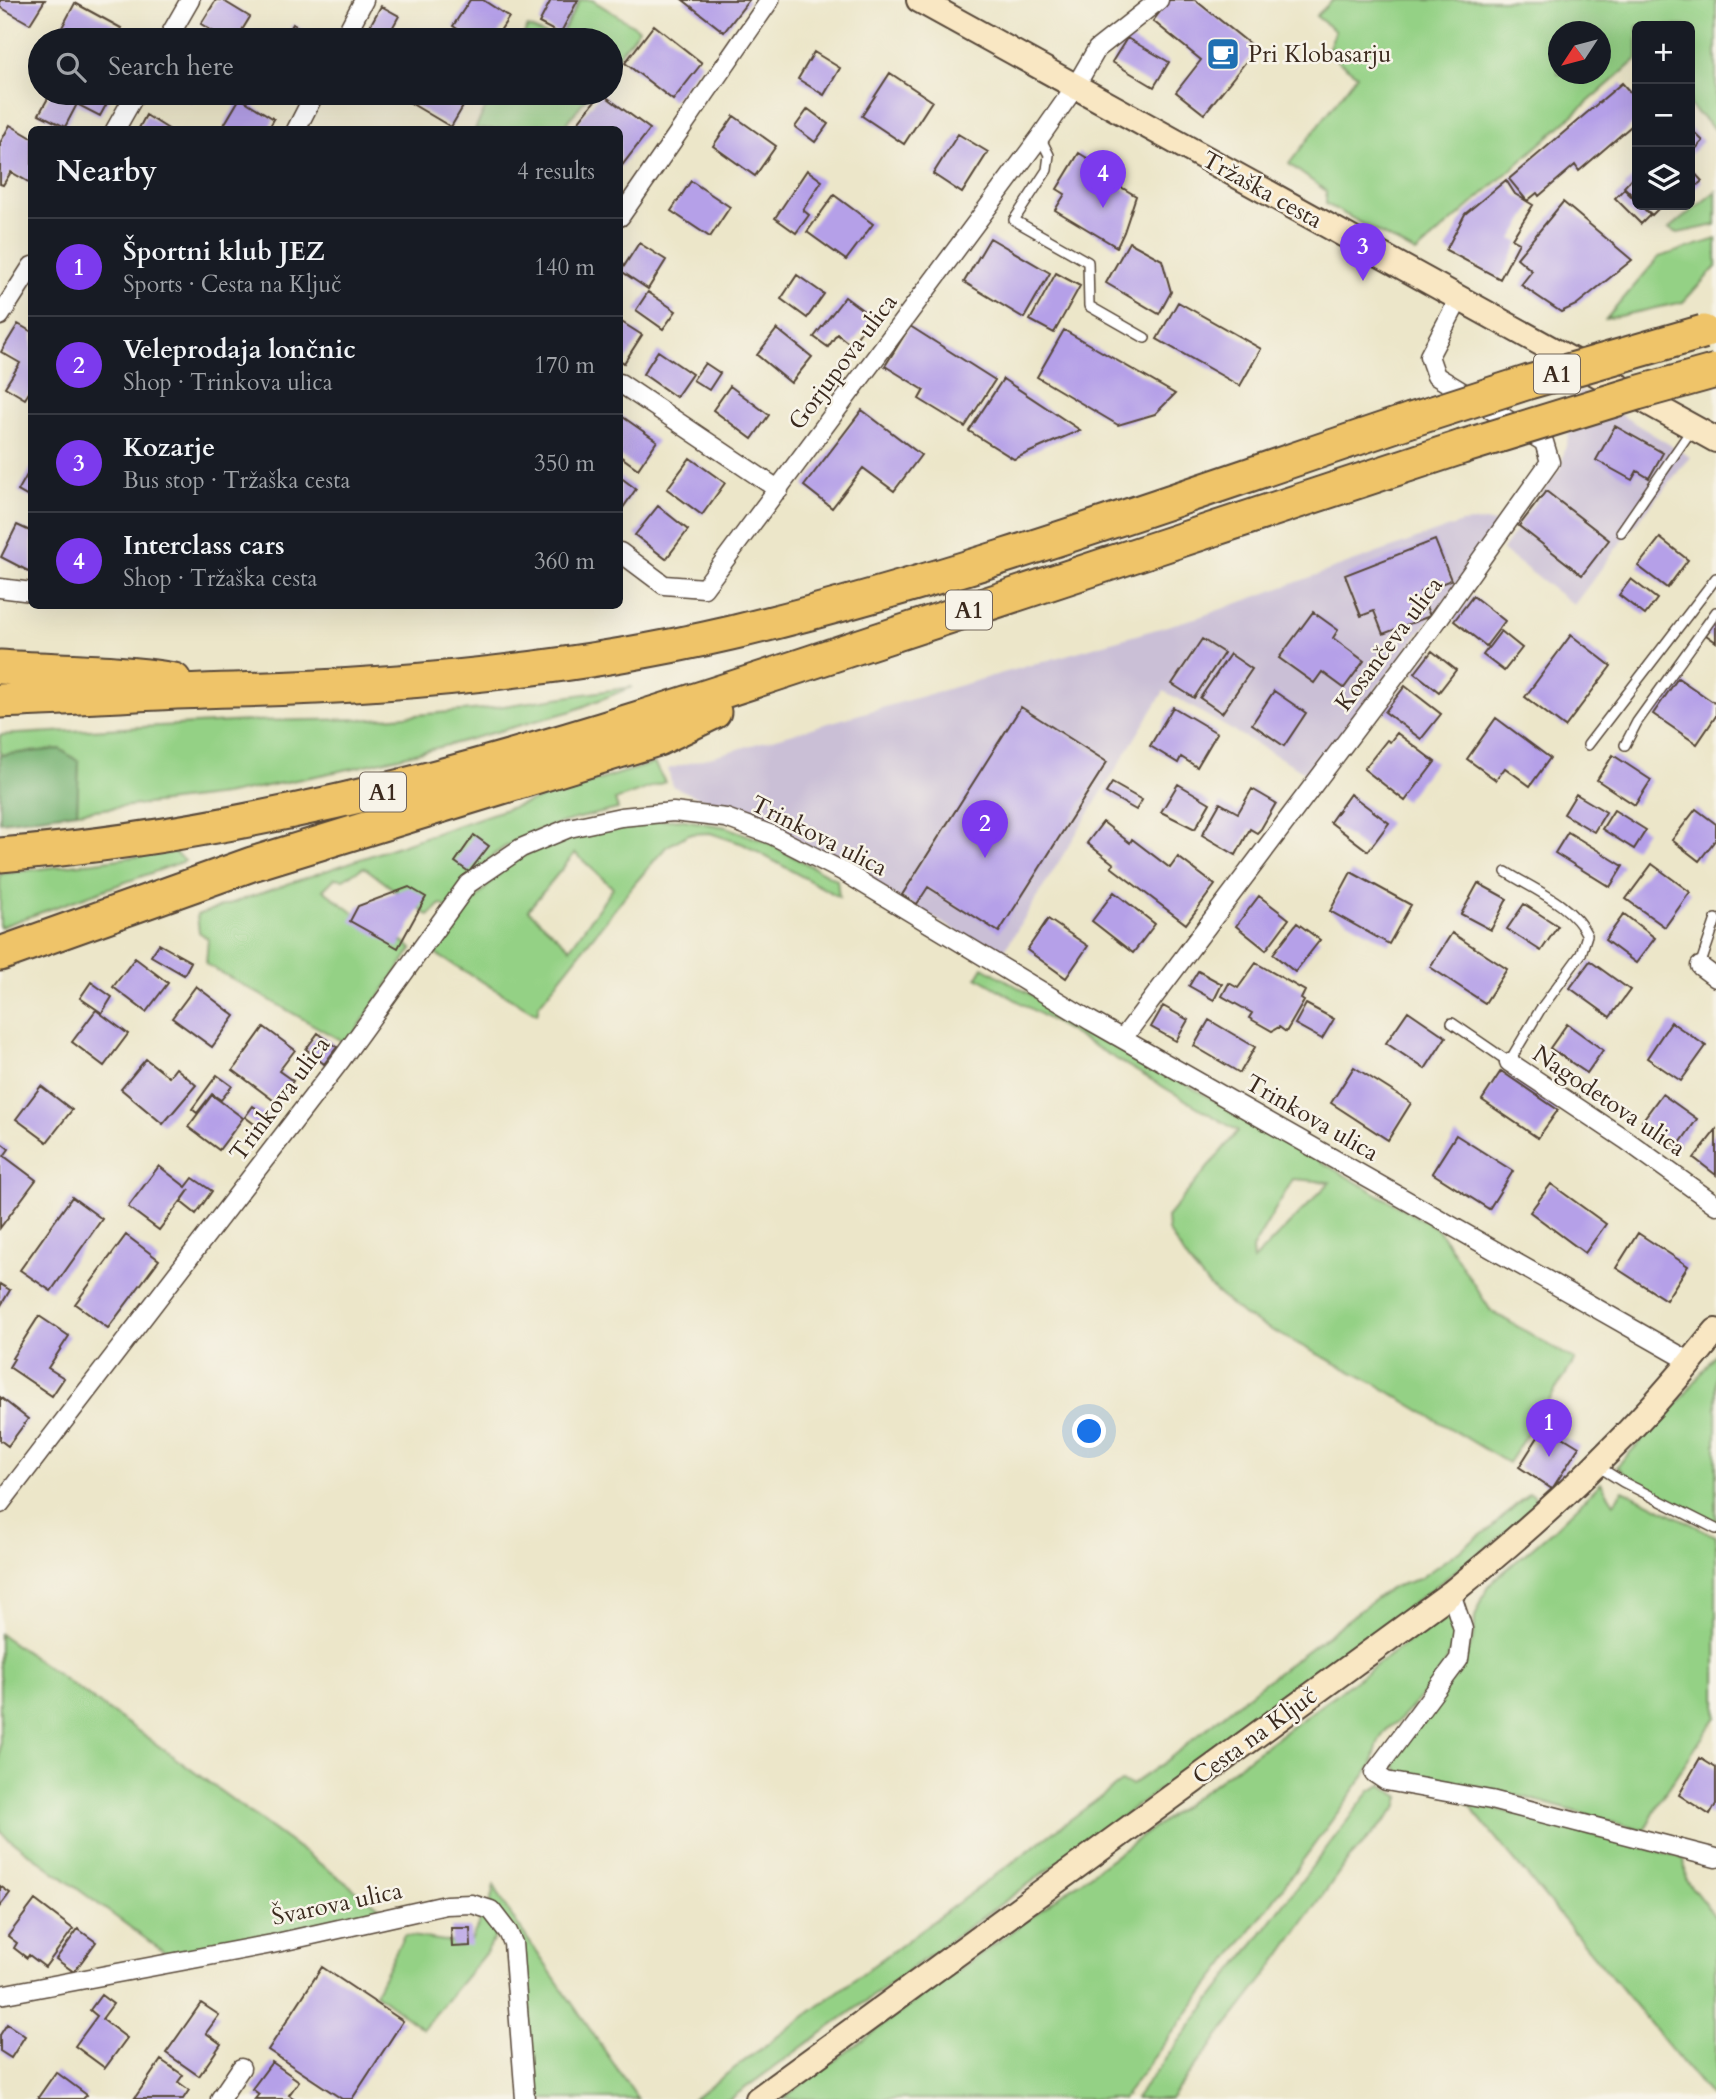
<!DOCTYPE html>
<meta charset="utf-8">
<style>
body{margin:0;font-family:Cardo,serif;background:#20242c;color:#f1f3f6}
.controls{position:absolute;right:21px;top:21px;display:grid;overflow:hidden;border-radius:10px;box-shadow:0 7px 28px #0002}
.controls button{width:63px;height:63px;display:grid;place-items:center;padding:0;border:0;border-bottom:2px solid #363941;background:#171b24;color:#f1f3f6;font:35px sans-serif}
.compass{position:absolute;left:1548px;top:21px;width:63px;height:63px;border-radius:50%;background:#171b24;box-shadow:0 7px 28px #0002;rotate:234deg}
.you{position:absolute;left:1090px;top:1432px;width:24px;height:24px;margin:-18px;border:5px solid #fff;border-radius:50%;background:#1a73e8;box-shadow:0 0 0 10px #1a73e833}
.badge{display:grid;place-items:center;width:46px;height:46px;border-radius:50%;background:#7c3aed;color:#fff;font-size:23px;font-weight:700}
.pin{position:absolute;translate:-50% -58px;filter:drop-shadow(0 2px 4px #0008)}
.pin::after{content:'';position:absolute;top:37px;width:24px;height:21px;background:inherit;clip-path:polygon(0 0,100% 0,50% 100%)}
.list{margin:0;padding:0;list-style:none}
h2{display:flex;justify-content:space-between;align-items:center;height:91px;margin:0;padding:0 28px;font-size:30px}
h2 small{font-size:23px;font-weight:400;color:#9ea1a6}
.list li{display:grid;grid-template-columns:46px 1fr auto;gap:21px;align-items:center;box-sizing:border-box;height:98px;padding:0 28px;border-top:2px solid #363941}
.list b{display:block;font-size:26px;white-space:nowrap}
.list p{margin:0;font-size:23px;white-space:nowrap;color:#9ea1a6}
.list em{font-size:23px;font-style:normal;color:#9ea1a6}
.icon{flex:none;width:38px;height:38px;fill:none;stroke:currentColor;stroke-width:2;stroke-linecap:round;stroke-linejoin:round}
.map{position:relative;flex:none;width:1716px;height:2099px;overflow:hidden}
.search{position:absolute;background:#171b24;box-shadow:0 7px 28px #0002;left:28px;top:28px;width:595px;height:77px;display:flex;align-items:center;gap:18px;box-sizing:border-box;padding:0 24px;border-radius:38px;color:#9ea1a6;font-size:26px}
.panel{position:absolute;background:#171b24;box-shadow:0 7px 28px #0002;left:28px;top:126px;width:595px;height:483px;border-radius:10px}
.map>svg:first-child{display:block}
</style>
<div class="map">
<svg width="1716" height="2099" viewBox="0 0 1716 2099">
<rect width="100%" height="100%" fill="#f7f3e8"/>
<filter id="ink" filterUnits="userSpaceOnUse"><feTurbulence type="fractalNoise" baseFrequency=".0143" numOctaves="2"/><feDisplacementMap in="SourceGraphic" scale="14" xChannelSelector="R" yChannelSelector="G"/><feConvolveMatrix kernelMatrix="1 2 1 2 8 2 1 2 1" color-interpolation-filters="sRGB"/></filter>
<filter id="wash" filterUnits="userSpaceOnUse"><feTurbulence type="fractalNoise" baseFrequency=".00686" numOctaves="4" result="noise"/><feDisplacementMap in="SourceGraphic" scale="28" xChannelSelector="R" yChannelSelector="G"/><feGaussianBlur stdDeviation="1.57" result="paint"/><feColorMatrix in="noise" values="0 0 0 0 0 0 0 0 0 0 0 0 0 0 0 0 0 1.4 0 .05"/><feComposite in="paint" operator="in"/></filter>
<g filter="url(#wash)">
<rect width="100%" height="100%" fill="#ece6c9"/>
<path fill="#cabfd6" d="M1580 390 1690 457 1618 546 1574 605 1502 550 1519 526 1517 525 1560 469Z
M1486 521 1502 525 1310 775 1164 691 1001 956 791 837 672 786 668 769 1202 616 1461 523Z"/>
<path fill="#94d185" stroke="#687e52" stroke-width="2" fill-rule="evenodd" d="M580 0H592L639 29 611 65V40H520L528 27 558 40Z
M1333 0H1716V131L1690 106V26H1637V59L1416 253 1326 204V191L1289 164 1357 75 1327 53 1335 31 1316 16ZM1558 32H1600V74H1558Z
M493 93H590L562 129H475Z
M1716 191V225L1678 233 1669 229Z
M1716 239V267L1683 302 1606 319 1659 257Z
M632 687 572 711 452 744 354 768 224 795 77 812 79 762 60 749 0 755V735L249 721 372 719 483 709Z
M654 763 665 782 615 800 618 809C573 820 521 828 486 862 472 875 461 894 449 909L441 904 429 916 364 867 343 879 335 878 323 890 396 944 403 941 412 949 347 1044 206 964 208 939 199 932 197 915 500 811Z
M679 819 726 827 766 842 837 880 839 897 743 844 710 833 689 834 666 847 636 882 539 1005 537 1014 434 953C453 927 473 900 496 877 540 833 620 824 679 819ZM575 853 613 888 570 948 528 910Z
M174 852 185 861 0 927V874Z
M983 967 1438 1229 1491 1311 1575 1360 1508 1463 1376 1384 1244 1316 1209 1286 1191 1265 1168 1231 1167 1217 1238 1131 977 977ZM1293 1179 1330 1182 1253 1261 1252 1249Z
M1716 1354V1524L1633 1482 1617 1466 1683 1397Z
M1601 1483 1614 1503 1623 1490 1716 1536V1717L1661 1799 1644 1831 1527 1798 1475 1786 1411 1780 1400 1773 1392 1761 1461 1669 1474 1637 1475 1617 1487 1588 1494 1580 1553 1530Z
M1529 1493 1534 1495 1537 1505 1503 1535 1316 1677 730 2099H693L1121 1782 1131 1785 1165 1762 1244 1698 1390 1588 1419 1579 1491 1528Z
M1446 1618 1454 1622C1462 1654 1421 1698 1400 1719 1395 1724 1388 1727 1384 1733 1377 1743 1375 1752 1373 1764L1270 1905 1122 2099H782L1435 1622Z
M0 1634 141 1733 386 1912 172 1958 0 1832Z
M1382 1785 1400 1797 1397 1808 1347 1861 1267 1974 1170 2099H1135L1370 1791Z
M1465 1801 1684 1858 1686 1880 1716 1918V2099H1713Z
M494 1885 507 1909 638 2099H531L522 1947 490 1904Z
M482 1917 498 1931 488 1950 423 2029 375 1993 404 1935 452 1942 471 1940Z"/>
<path fill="#77b372" stroke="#596e48" stroke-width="2" d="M60 749 79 762 77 812 0 822V755Z"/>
<g id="blocks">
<path fill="#b5a0e8" d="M0 0H45L30 24 0 7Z
M216 0H222L250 17 236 40H227L201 24Z
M470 0H483L509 17 494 40H474L453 26Z
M551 0H578L560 34 539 23Z
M683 0H749L724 32Z
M1169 0H1195L1256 49 1204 114 1176 92 1201 60 1153 21Z
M75 3 121 28 114 40H72L59 33Z
M381 6 399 16 389 34 401 40H362Z
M293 24 319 40H284Z
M654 25 702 63 673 100 625 63Z
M1127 38 1169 62 1154 87 1112 62Z
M814 52 840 68 824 95 798 79Z
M890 73 932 101 904 144 862 116Z
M1622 83 1637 100V121L1579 171 1575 165 1539 196 1537 193 1527 201 1509 179Z
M51 93H109L112 94 100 116 77 104 65 127 39 114Z
M176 93H197L192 102Z
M412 93H471L451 127 407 101Z
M601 93 650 129 620 168V130H572Z
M240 98 274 119 268 130H231L224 125Z
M808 109 828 124 815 142 795 127Z
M146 115 170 130H138Z
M734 116 776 146 755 176 713 146Z
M10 125 32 138V184L11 172 3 185 0 184V143Z
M1690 128 1703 141 1690 155Z
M958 134 988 152 962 193 933 174Z
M1079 153 1118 177 1114 183 1136 196 1124 232 1117 247 1055 210 1065 194 1057 189Z
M1690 168 1702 181 1690 192Z
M807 170 822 181 803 210 809 215 796 233 775 218Z
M1637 173V200L1624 187Z
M1506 180 1515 194 1533 205 1512 239 1519 243 1500 279 1446 250 1465 214Z
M691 181 730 207 710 237 671 211Z
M1624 189 1650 215 1641 224 1615 198Z
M834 195 873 224 846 260 807 232Z
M1563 202 1632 260 1576 305 1561 312 1521 285 1532 271 1517 258Z
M1641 205H1662L1652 215Z
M990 238 1050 273 1024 318 964 282Z
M1129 242 1162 260 1171 292 1159 314 1106 283Z
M639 243 666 260 648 289 621 271Z
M1056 273 1080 286 1054 333 1030 320Z
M797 275 824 294 807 318 781 299Z
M648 292 676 311 663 329 636 310Z
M845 297 872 317 851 345 837 334 828 347 814 337Z
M1178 302 1261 349 1240 386 1157 339Z
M620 321 642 335 624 363 620 360Z
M18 324 32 332V388L25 399 5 387 20 363 1 352Z
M910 326 995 380 965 427 919 399 924 390 885 366Z
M777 329 812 357 791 383 757 355Z
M1064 330 1175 394 1155 414 1118 425 1037 377Z
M658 351 692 374 676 397 643 374Z
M705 363 720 373 709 390 693 380Z
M1003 379 1080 430 1014 459 969 431Z
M730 386 769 415 752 439 713 410Z
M862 410 921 455 894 491 863 468 832 508 804 486Z
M620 415 657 441 638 469 620 456Z
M1615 426 1663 453 1649 478 1637 471 1632 480 1596 460Z
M690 458 725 483 702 515 667 489Z
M32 466V499L18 491Z
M620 477 636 489 620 512Z
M1546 491 1609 540 1582 575 1519 526Z
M658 506 688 530 666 559 635 535Z
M17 525 32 532V573L1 557Z
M1660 538 1688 560 1667 588 1638 566Z
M1435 540 1451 580 1420 592 1430 616 1383 634 1374 611 1361 616 1345 575Z
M1631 579 1657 599 1645 615 1619 595Z
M1473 596 1505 621 1486 646 1454 621Z
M1313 612 1338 630 1333 638 1364 661 1344 688 1322 672 1314 683 1279 658Z
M1716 620V642L1706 635Z
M1501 631 1522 648 1504 671 1483 655Z
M1571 635 1611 666 1565 727 1525 697Z
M1202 639 1224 653 1194 698 1172 684Z
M1432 651 1456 670 1439 692 1415 673Z
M1230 654 1252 669 1222 713 1200 698Z
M1678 678 1716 704V716L1697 744 1653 714Z
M1405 686 1441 714 1421 739 1385 712Z
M1274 691 1306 713 1284 746 1252 724Z
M1021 707 1107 762 999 932 928 887 917 904 902 895Z
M1173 707 1217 733 1197 767 1181 757 1178 763 1150 746Z
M1496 718 1550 758 1530 786 1505 768 1496 780 1467 759Z
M1397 733 1435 762 1405 801 1364 769 1387 740 1390 742Z
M1613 755 1651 780 1635 805 1597 780Z
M1112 783 1142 800 1136 810 1106 793Z
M1178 784 1210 803 1195 829 1161 812Z
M1252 789 1276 803 1261 829 1257 833 1250 829 1236 855 1202 835 1220 803 1238 813Z
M1350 794 1389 823 1368 851 1330 822Z
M1576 794 1606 812 1594 832 1564 814Z
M1696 809 1716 824V839L1699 861 1672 840Z
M1614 810 1646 830 1634 849 1602 829Z
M1103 822 1130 843 1132 839 1170 868 1178 857 1215 885 1186 924 1111 867 1114 864 1087 843Z
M1568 832 1623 866 1610 887 1555 853Z
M474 835 489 846 469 872 455 862Z
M1652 864 1690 892 1665 927 1626 899Z
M1351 872 1411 905 1389 944 1330 911Z
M1478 883 1507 899 1491 930 1461 914Z
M409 887 426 897 398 948 350 921 358 906Z
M1114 892 1155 924 1133 953 1092 921Z
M1259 896 1289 919 1266 950 1236 926Z
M1524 904 1558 926 1541 951 1507 929Z
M1624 914 1655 938 1636 963 1605 940Z
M1048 919 1088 946 1066 978 1027 950Z
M1297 923 1320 940 1295 972 1273 954Z
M1452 933 1507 969 1485 1003 1430 967Z
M159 944 191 962 184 975 151 956Z
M135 958 168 983 146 1012 113 987Z
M1590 961 1630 990 1610 1017 1570 988Z
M1256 963 1305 991 1301 999 1304 1001 1286 1032 1279 1027 1272 1031 1249 1018 1252 1013 1222 996 1229 983 1238 988Z
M1198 971 1222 984 1214 1000 1189 986Z
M91 982 112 997 102 1013 80 998Z
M196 986 235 1016 212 1047 172 1018Z
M1306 1004 1334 1019 1322 1039 1295 1024Z
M1163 1006 1188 1020 1176 1041 1151 1027Z
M96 1010 128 1034 104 1066 72 1042Z
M1408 1011 1446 1037 1425 1069 1386 1043Z
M1209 1020 1255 1047 1240 1073 1194 1046Z
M1671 1022 1706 1046 1681 1081 1647 1058Z
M1567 1024 1603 1050 1587 1073 1550 1048Z
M264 1027 295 1050 279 1071 293 1081 277 1103 233 1070Z
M318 1033 337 1047 324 1064 306 1049Z
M146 1059 169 1077 176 1068 196 1085 163 1124 121 1089Z
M1354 1067 1411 1103 1388 1140 1331 1103Z
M1501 1071 1558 1110 1538 1138 1482 1100Z
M217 1075 232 1086 221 1100 212 1094 197 1113 192 1109Z
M41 1086 72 1110 47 1142 16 1119Z
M1662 1094 1697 1119 1678 1146 1642 1121Z
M212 1095 243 1118 219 1150 188 1127Z
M253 1106 269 1117 261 1129 245 1117Z
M1716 1130V1175L1694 1158Z
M1456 1135 1513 1171 1489 1209 1432 1173Z
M0 1142 9 1149 4 1156 36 1180 0 1228Z
M159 1166 186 1187 193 1178 212 1191 196 1214 181 1202 190 1189 159 1230 128 1207Z
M1551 1184 1606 1224 1585 1253 1530 1212Z
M72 1197 102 1219 51 1291 20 1270Z
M1638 1233 1688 1266 1666 1300 1616 1268Z
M126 1235 159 1260 108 1328 75 1304Z
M0 1284 10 1290 0 1307Z
M39 1316 69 1336 48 1368 64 1378 52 1396 9 1367 14 1359 12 1358Z
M0 1397 28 1419 8 1446 0 1440Z
M1545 1426 1579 1447 1552 1489 1519 1467Z
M1700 1758 1716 1768V1804L1710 1815 1679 1795Z
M0 1886 10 1893 0 1906Z
M35 1900 73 1929 45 1967 29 1955 27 1958 14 1948 17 1943 8 1936Z
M451 1928H470L471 1946 452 1947Z
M78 1929 96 1942 74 1972 56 1959Z
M322 1967 403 2021 352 2099H342L268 2050Z
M101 1995 113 2004 102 2019 127 2038 105 2068 75 2046 97 2016 90 2010Z
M201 2003 219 2015 206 2033 221 2044 199 2076 166 2053Z
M7 2024 25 2036 11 2058 0 2051V2035Z
M161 2060 183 2075 178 2082 189 2090 183 2099H134Z
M272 2062 299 2081 289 2095 295 2099H255L259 2094 252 2089Z
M56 2072 87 2095 83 2099H37Z"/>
</g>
</g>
<g filter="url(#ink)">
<use href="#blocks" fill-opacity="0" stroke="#564638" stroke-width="2"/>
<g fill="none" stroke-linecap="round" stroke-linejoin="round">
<defs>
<path id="lane" d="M1040 137 1049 155 1047 170 1014 220 1088 262 1089 306 1145 338
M1621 532 1692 429
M1588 745 1716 578
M1625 745 1637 722 1716 612
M1700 966 1716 919
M1452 1023 1509 1062 1540 1010 1581 954 1587 935C1573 905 1533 889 1506 872
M1599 1467 1623 1482 1716 1529"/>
<path id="street" d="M167 40 190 0
M343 40 364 0
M115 130 136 93
M296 130 315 93
M620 217 770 0
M0 316 32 266
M620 383 779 490
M620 552 664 585 704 588 1040 137 1075 87 1097 49 1159 0
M0 588 32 592
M1700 966 1716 978
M1123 1038 1437 621 1550 462 1544 442 1436 376 1429 356 1459 299
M1509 1062 1626 1140 1716 1205
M0 1504 341 1060 468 884 521 848 569 828 621 817 673 812 726 818 772 835 844 872 1091 1021 1691 1362
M1451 1593 1463 1629 1459 1659 1374 1773 1386 1781 1491 1800 1716 1858
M0 1995 272 1944 446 1905 472 1904 491 1910 508 1932 513 1943 525 2099
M220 2099 241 2068"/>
<path id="secondary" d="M919 0 1716 440
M758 2099 1451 1593C1551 1512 1636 1432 1716 1331"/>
<path id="highway" d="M0 667C58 671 117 670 174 680
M0 701C77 698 155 692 233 690 400 686 568 671 731 633 961 578 1187 495 1411 420
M0 855C295 831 566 744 845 651 1051 583 1256 515 1462 447
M0 954 252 864 658 739 714 712"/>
</defs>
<use href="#lane" stroke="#564638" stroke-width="12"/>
<use href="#street" stroke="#564638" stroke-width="21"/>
<use href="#secondary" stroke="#564638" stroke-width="28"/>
<use href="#highway" stroke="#564638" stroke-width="37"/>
<use href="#lane" stroke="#fff" stroke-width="9"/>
<use href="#street" stroke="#fff" stroke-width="18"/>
<use href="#secondary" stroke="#f9e7c3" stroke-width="24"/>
<use href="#highway" stroke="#efc469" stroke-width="33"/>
<defs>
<path id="highway-bridge" d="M1411 420 1529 382 1703 332
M1462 447 1637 393 1716 371"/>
</defs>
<use href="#highway-bridge" stroke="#564638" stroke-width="37" stroke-linecap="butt"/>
<use href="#highway-bridge" stroke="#efc469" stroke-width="33"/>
</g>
</g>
<defs>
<symbol id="cafe-square" viewBox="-11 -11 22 22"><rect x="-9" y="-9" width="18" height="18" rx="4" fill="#1f6fb2" stroke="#f7f3e8"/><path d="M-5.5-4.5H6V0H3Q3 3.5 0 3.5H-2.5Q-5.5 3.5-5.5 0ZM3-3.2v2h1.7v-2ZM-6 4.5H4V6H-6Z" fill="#fff"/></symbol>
</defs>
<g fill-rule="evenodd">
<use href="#cafe-square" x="1204" y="35" width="38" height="38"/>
</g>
<g text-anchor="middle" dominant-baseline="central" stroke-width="5" stroke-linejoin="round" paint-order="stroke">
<g fill="#f7f3e8" stroke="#73665b" stroke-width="2">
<rect x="1534" y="354.5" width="46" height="39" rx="5"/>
<rect x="946" y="590.5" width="46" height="39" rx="5"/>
<rect x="360" y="772.5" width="46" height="39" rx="5"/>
</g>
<g font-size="23" font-weight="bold" fill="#3b2a1e">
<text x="1557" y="374">A1</text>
<text x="969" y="610">A1</text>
<text x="383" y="792">A1</text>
</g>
<g font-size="24" fill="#3b2a1e" stroke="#f7f3e8" text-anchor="start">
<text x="1248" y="54">Pri Klobasarju</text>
</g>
<g font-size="24" fill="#3b2a1e" stroke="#f7f3e8">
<text transform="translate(1262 190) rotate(29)">Tržaška cesta</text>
<text transform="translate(843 362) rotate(-53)">Gorjupova ulica</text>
<text transform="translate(1389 644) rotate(-53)">Kosančeva ulica</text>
<text transform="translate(819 836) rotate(27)">Trinkova ulica</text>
<text transform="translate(280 1099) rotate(-53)">Trinkova ulica</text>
<text transform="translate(1609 1101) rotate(34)">Nagodetova ulica</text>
<text transform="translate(1312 1118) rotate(30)">Trinkova ulica</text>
<text transform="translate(1255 1736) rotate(-36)">Cesta na Ključ</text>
<text transform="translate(337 1904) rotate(-12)">Švarova ulica</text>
</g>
</g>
</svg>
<div class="controls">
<button>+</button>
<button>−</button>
<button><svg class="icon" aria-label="layers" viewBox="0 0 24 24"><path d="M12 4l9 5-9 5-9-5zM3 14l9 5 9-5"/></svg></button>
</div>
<svg class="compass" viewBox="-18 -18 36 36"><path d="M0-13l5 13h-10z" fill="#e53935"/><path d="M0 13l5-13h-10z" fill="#9ea1a6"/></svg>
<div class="you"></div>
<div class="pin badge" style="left:1549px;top:1457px">1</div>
<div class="pin badge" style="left:985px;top:858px">2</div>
<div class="pin badge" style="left:1363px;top:281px">3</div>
<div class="pin badge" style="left:1103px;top:208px">4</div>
<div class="search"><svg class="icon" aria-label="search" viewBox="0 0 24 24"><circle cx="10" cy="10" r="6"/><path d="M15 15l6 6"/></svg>Search here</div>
<section class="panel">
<h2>Nearby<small>4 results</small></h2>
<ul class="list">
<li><span class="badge">1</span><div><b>Športni klub JEZ</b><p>Sports · Cesta na Ključ</p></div><em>140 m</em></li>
<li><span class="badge">2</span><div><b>Veleprodaja lončnic</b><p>Shop · Trinkova ulica</p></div><em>170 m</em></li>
<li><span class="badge">3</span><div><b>Kozarje</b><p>Bus stop · Tržaška cesta</p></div><em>350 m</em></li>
<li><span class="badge">4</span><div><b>Interclass cars</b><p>Shop · Tržaška cesta</p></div><em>360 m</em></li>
</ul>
</section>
</div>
